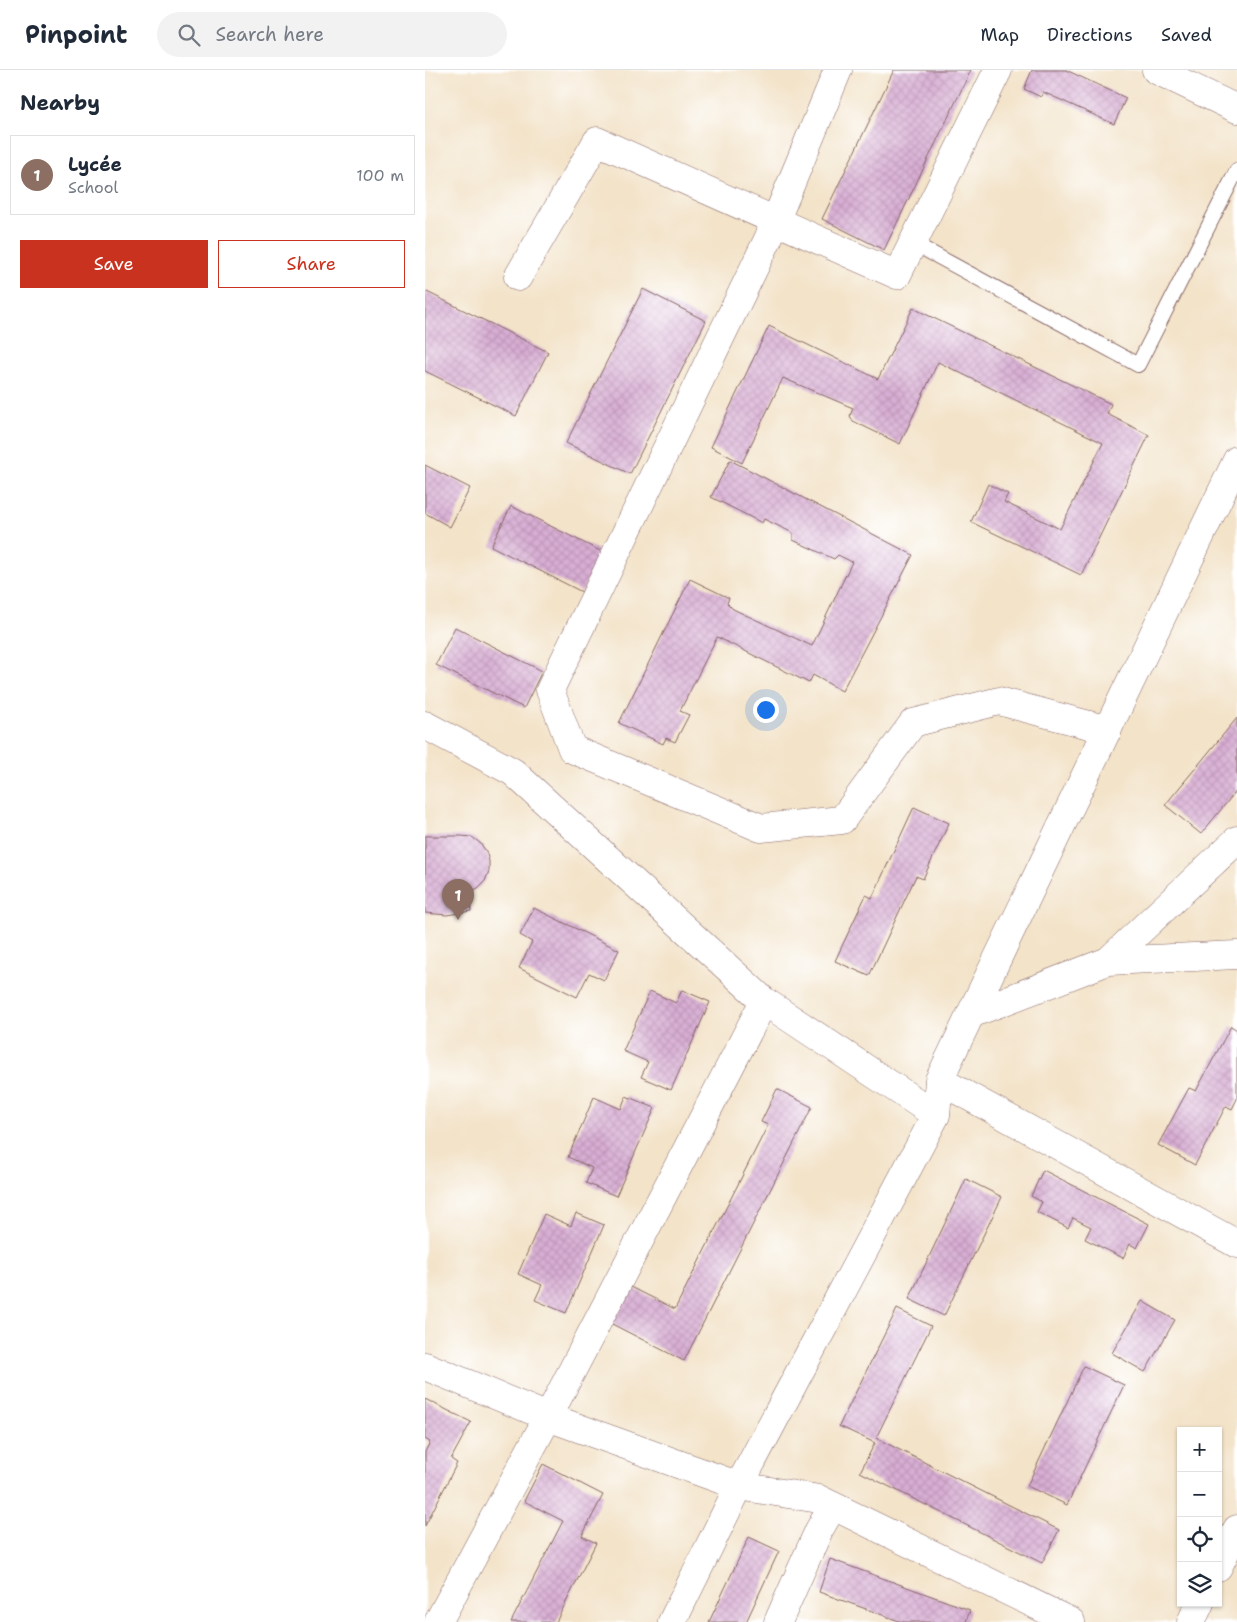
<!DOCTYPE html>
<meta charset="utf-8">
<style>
body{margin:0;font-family:"Shantell Sans",sans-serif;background:#f2f2f3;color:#1f2937}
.controls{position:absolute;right:15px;bottom:15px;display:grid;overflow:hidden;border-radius:0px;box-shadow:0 1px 4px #0004}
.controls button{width:45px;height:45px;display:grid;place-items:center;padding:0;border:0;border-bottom:1px solid #e0e1e3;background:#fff;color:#1f2937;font:25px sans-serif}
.you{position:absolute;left:340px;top:639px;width:18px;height:18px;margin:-12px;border:4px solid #fff;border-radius:50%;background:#1a73e8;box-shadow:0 0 0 8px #1a73e833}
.badge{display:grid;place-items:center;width:32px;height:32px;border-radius:50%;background:#c8321e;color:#fff;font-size:16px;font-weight:700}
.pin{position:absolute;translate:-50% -41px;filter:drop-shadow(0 1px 2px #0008)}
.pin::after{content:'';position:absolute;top:26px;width:18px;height:15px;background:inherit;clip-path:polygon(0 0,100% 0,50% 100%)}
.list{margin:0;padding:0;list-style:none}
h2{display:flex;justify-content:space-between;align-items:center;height:65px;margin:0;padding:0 20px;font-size:21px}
h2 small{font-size:16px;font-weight:400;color:#747a83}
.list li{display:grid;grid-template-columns:32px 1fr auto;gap:15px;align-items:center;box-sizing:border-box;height:80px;margin:0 10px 10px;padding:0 10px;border:1px solid #e0e1e3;border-radius:0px}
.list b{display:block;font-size:19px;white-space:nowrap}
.list p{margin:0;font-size:16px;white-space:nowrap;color:#747a83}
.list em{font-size:16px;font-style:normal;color:#747a83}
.actions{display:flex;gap:10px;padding:15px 20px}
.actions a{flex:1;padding:11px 0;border:1px solid #c8321e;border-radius:0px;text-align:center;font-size:18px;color:#c8321e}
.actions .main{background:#c8321e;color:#fff}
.icon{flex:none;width:28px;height:28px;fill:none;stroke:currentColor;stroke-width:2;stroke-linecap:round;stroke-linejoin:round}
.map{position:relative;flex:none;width:812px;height:1552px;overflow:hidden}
header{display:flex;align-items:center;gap:30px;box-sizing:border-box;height:70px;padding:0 25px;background:#fff;border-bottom:1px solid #e0e1e3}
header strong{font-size:24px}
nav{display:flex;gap:28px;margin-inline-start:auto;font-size:18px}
.search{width:350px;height:45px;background:#f2f2f3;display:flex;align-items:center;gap:12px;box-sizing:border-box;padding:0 18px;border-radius:28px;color:#747a83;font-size:19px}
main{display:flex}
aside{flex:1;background:#fff}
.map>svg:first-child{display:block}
</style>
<header>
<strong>Pinpoint</strong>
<div class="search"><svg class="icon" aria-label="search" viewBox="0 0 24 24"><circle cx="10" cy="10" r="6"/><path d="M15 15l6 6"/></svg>Search here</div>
<nav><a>Map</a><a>Directions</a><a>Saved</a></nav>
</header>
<main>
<aside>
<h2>Nearby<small></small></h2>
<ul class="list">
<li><span class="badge" style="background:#8d6e63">1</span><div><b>Lycée</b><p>School</p></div><em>100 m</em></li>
</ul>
<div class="actions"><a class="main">Save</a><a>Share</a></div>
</aside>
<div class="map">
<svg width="812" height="1552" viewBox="0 0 812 1552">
<defs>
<pattern id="building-cross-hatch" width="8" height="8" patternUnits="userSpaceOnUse" patternTransform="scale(1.25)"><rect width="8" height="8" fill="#d8aed4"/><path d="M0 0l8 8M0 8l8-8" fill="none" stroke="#bb95b6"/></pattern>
</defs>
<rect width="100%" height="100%" fill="#fff"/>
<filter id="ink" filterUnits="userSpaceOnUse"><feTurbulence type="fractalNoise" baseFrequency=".02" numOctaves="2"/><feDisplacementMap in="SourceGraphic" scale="10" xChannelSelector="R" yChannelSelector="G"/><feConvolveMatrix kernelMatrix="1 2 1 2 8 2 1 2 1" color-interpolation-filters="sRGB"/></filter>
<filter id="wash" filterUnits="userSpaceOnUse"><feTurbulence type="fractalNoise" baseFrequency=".0096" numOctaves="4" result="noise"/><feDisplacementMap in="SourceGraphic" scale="20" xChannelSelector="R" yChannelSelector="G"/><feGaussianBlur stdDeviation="1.12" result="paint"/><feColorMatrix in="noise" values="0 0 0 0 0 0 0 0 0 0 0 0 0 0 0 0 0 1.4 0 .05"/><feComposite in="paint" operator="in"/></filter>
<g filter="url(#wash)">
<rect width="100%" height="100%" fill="#f3e3c9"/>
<g id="blocks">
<path fill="url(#building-cross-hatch)" d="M469 0H546L459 180 397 149Z
M607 0H641L701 28 689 54 618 22 616 27 599 19Z
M218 219 281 251 205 404 141 373Z
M0 221 123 282 91 346 0 301Z
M488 238 686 334 682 344 724 365 656 505 546 452 563 414 583 424 579 432 635 459 678 373 513 292 475 374 428 351 425 346 428 338 358 308 317 393 286 377 344 256 453 309Z
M305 390 488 485 417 621 388 605 384 613 292 567 255 641 264 645 250 672 241 668 238 674 194 653 265 509 304 528 302 533 308 539 387 576 427 492 413 485 409 489 368 470V463L339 449 337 453 286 427Z
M0 395 45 418 25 457 0 443Z
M86 436 177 482 157 522 66 476Z
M30 557 117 601 99 638 11 595Z
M812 648V720L776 764 740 735Z
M489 737 524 753 498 809 491 806 444 906 410 891 441 825 447 828Z
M0 766H36L47 767 55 773 61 781 64 791V801L60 811 53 818 44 823 46 841 22 845 0 843Z
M109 838 194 880 179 910 164 903 152 927 94 898 107 872 95 865Z
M257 920 285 932 246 1020 216 1007 223 992 198 981 225 921 251 933Z
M806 956 812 960V1029L807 1039 801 1036 770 1095 733 1075 764 1018 771 1021Z
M352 1019 387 1037 259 1291 187 1254 206 1217 250 1239 343 1055 336 1052Z
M201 1026 230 1038 191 1126 161 1113 167 1098 143 1087 169 1027 196 1039Z
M618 1100 724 1154 712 1178 705 1174 698 1188 660 1169 666 1157 648 1148 643 1158 612 1142 617 1132 606 1126Z
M541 1109 577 1127 519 1246 484 1229Z
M151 1143 179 1155 141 1243 110 1230 117 1215 93 1204 119 1144 146 1156Z
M717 1231 750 1250 720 1302 687 1283Z
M472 1239 506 1256 451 1368 634 1460 617 1493 435 1402 450 1373 414 1356Z
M659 1296 699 1315 642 1435 602 1416Z
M0 1329 46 1352 26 1389 32 1393 0 1456V1382L5 1372 0 1369Z
M118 1394 178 1425 157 1466 171 1473 131 1552H86L138 1451 99 1431Z
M324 1467 354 1481 321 1552H284Z
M405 1489 545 1540 541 1552H477L394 1522Z"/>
</g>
</g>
<g filter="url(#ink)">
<use href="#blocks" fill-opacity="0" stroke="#856462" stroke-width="1"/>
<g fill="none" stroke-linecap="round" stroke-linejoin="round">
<defs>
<path id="service" d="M488 173 713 295 812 100"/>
<path id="minor" d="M413 0 343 169 125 620 147 679 336 758 417 750 488 653 574 631 683 660
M731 0 812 39
M93 207 172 71 472 205 573 0
M0 655 88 702 339 931
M683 891 812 885
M546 944 683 891 812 770
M514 1010 812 1174
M0 1296 123 1347 314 1416 394 1429 646 1552
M793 1497 812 1459
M13 1552 123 1347 339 931 511 1045
M247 1552 314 1416 511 1045 514 1010 812 390
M353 1552 394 1460 408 1436
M766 1552 775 1533"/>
</defs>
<use href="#service" stroke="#856462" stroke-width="16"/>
<use href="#minor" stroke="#856462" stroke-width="29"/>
<use href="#service" stroke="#fff" stroke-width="14"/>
<use href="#minor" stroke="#fff" stroke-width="28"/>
</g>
</g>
</svg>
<div class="controls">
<button>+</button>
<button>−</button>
<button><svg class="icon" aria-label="locate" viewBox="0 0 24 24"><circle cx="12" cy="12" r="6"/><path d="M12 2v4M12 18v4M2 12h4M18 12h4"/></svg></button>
<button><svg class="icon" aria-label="layers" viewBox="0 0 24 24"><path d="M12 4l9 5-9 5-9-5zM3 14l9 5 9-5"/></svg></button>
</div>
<div class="you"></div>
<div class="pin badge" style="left:33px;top:850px;background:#8d6e63">1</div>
</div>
</main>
